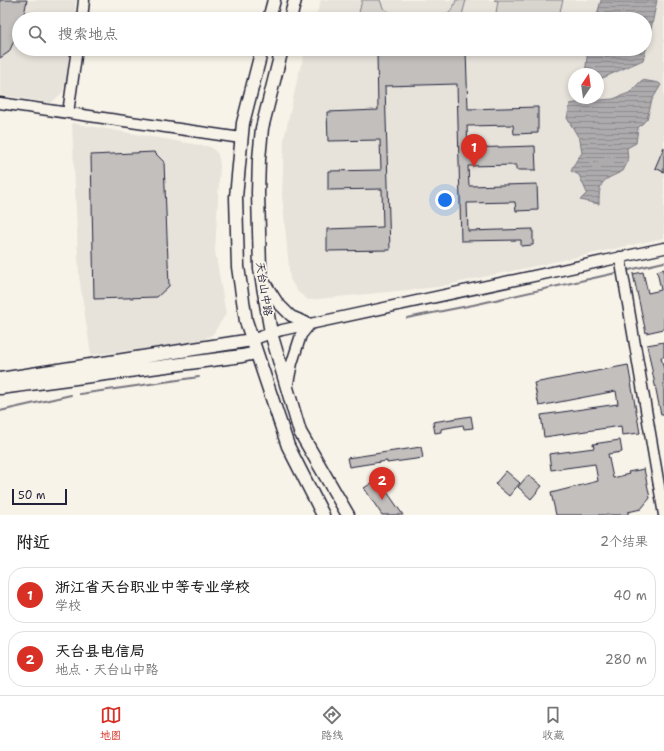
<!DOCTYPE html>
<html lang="zh">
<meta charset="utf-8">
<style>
body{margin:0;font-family:"Shantell Sans","LXGW WenKai TC",sans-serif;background:#f2f2f2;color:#222}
.compass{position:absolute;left:568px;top:68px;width:36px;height:36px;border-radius:50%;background:#fff;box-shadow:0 2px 6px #0003;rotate:13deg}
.scale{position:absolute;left:12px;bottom:10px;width:55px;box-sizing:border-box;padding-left:4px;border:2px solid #22223b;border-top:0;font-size:11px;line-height:14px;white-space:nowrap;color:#22223b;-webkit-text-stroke:3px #f7f3e8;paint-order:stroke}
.you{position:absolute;left:445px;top:200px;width:14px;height:14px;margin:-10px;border:3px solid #fff;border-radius:50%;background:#1a73e8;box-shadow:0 0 0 6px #1a73e833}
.badge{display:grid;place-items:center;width:26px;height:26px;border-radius:50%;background:#d93025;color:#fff;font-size:13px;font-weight:700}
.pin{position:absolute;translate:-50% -33px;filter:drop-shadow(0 1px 2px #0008)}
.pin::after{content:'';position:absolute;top:21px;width:14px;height:12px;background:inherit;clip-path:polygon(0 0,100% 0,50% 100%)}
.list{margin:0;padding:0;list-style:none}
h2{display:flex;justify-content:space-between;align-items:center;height:52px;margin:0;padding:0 16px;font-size:17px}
h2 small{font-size:13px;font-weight:400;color:#767676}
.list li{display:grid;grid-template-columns:26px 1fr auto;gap:12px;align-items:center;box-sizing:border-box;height:56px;margin:0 8px 8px;padding:0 8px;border:1px solid #e0e0e0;border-radius:16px}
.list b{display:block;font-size:15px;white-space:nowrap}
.list p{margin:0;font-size:13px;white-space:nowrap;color:#767676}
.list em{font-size:13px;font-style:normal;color:#767676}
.icon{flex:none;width:22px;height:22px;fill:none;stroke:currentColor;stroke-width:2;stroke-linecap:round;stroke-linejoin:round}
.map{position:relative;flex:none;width:664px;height:515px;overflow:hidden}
.search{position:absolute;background:#fff;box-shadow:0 2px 6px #0003;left:12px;right:12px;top:12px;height:44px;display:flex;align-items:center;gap:10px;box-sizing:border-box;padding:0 14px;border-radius:22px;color:#767676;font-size:15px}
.sheet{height:180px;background:#fff}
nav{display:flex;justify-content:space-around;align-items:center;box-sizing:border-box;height:56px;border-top:1px solid #e0e0e0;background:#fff;font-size:11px;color:#767676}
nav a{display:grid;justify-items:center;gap:2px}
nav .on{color:#d93025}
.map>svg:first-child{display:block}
</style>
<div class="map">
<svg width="664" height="515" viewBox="0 0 664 515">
<defs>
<pattern id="water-rules" width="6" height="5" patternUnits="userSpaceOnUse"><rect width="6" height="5" fill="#aeabad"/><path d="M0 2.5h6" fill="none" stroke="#8d8b8e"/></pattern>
</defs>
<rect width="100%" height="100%" fill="#f7f3e8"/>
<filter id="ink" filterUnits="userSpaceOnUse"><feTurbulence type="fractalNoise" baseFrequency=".025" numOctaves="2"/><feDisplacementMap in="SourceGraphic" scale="8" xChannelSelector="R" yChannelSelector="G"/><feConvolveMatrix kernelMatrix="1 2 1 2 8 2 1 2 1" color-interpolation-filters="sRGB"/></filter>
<g filter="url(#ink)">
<path fill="#e7e3db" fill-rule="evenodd" d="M0 0H76L74 19H19V49H70L66 82 62 93 51 103 0 95Z
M321 0H664V238L438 287 308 300 298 292 290 279 282 195 284 139 299 72 306 49H645V19H315ZM574 74H598V98H574Z
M72 123 211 147 218 154 220 165 215 251 226 314 213 334 200 342 91 355 79 276Z"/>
<path fill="#d8d5cf" stroke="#7d7c85" d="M362 0H380L383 8 400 19H368L358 17Z
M456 0H466L461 19H439C449 15 453 10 456 0Z
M494 0H563L558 19H495L498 1Z"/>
<path fill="url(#water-rules)" stroke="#76747f" d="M601 0H657L649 39 643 60 598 80V74H585L588 49H645V19H596Z
M642 80 659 83 661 85 652 100 647 119 638 128 636 143 627 148 628 161 623 171C603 181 599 179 599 204L580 200 587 193 579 175 571 171 576 161 582 153 580 140 567 118 570 104 587 101 613 99 629 93Z"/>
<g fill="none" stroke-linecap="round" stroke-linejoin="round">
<path stroke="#76747f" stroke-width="2" d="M629 270 664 262
M407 318 473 305 616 273
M80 394 199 377
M0 411 71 395"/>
</g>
<path fill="#c2bfbd" stroke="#22223b" d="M0 0H27L23 19H19V30L9 52 0 58Z
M466 51 468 109 538 107V133L514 134 513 125 467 126 468 148 535 146 536 170H516V165L468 166 469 186 537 184 538 210 516 211 515 202 467 203 468 231 533 229V245L521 246V240L461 241 457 84 385 86 390 250 327 251V229L383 227 382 189 328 190V171L381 170 380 140 328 141 327 112 378 110 377 53Z
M664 147V172L655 168Z
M154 152 164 162 169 286 157 297 94 299 91 155Z
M664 269V329L646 333 633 274 643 272 648 293 661 290 657 271Z
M664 342V357H661L664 370V415H661L647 345Z
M628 365 640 433 622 435 621 426 544 437 541 415 618 404 616 391 539 406 534 383Z
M471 416 473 428 464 429 463 425 441 429V432L435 433 433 422Z
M620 440 622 452 608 454 613 478 629 474 628 472 644 469 650 498 641 509 628 512V515H556L551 493 598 481 595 464 551 470 549 454 594 448 593 444Z
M421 447 423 458 387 463V461L349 467 347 458Z
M506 471 520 483 509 496 495 484Z
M528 475 542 486 531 499 518 487Z
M378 479 403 515H382L364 488Z"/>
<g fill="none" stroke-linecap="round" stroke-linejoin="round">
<defs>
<path id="minor" d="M82 19 84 0
M0 103 241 138
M68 113 77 49
M620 257 664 515
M262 278 278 303 291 316 310 324 301 335 292 363 287 388
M252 340 271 333 282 330 664 248"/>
<path id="major" d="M269 19 274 0
M290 19 295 0
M262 49 243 123 236 197 238 267 246 321 288 446 323 515
M282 49 262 128 259 159 258 193 260 269 271 333 300 432 348 515
M0 379 252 340
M0 388 242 356 256 353"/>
</defs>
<use href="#minor" stroke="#22223b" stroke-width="13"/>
<use href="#major" stroke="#22223b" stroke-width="15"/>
<use href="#minor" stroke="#f7f3e8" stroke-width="10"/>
<use href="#major" stroke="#f7f3e8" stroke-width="12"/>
</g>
</g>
<g text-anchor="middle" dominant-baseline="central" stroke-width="4" stroke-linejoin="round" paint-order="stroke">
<g font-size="11" fill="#22223b" stroke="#f7f3e8">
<text transform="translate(264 289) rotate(81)">天台山中路</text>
</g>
</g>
</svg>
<svg class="compass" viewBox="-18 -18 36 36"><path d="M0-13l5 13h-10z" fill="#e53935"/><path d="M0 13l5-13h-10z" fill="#767676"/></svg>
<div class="scale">50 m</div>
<div class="you"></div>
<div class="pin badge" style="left:474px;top:167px">1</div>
<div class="pin badge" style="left:382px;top:500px">2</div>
<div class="search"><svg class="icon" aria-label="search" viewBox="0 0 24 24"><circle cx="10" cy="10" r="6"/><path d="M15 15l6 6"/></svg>搜索地点</div>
</div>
<section class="sheet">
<h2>附近<small>2个结果</small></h2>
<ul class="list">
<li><span class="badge">1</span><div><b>浙江省天台职业中等专业学校</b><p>学校</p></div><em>40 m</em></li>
<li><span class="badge">2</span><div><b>天台县电信局</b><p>地点 · 天台山中路</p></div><em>280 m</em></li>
</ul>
</section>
<nav>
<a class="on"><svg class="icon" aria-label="map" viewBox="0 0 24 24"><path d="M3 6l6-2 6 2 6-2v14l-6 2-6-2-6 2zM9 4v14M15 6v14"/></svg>地图</a>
<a><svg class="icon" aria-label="directions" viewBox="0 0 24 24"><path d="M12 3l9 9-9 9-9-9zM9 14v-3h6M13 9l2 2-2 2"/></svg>路线</a>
<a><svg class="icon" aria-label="saved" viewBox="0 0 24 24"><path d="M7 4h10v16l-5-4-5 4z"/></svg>收藏</a>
</nav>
